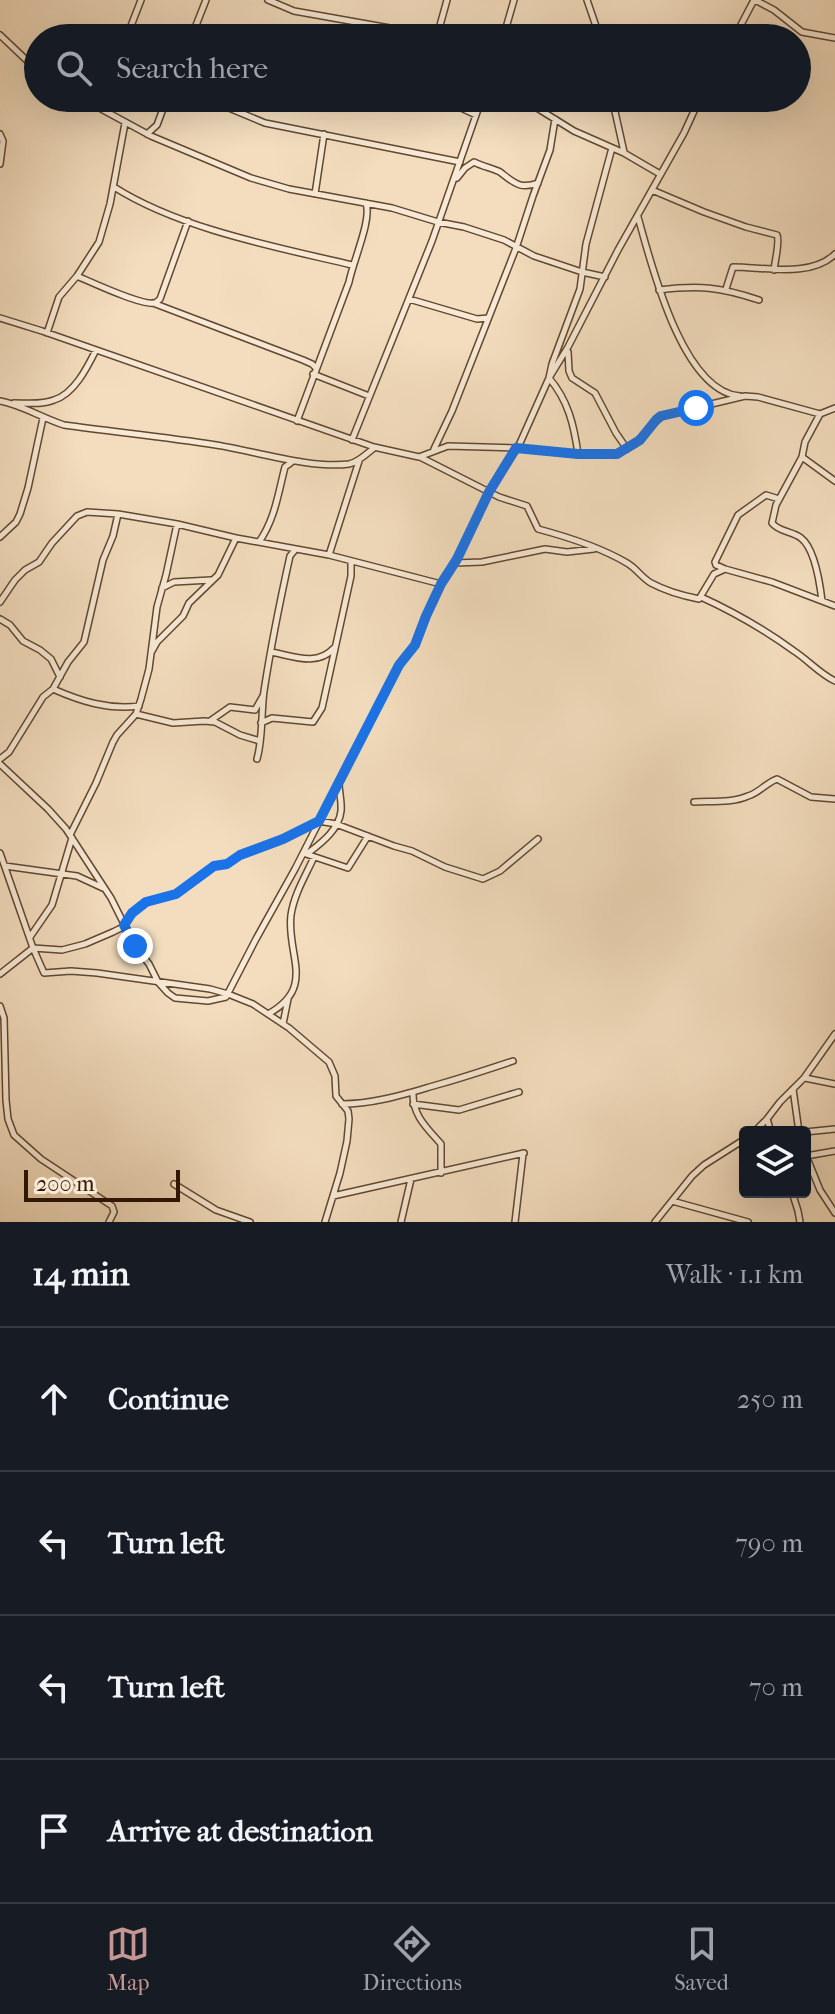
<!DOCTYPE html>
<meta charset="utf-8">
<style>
body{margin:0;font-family:"IM FELL French Canon",serif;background:#20242c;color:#f1f3f6}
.controls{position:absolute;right:24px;bottom:24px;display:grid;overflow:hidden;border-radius:8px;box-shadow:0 8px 32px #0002}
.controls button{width:72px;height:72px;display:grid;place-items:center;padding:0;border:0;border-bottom:2px solid #363941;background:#171b24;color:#f1f3f6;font:40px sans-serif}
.scale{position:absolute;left:24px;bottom:20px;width:156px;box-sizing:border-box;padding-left:8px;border:4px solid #321701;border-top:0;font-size:22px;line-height:28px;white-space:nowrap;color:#321701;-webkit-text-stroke:6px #f7e9d5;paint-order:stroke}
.stop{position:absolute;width:24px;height:24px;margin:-18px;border:6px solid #1a73e8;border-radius:50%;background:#fff}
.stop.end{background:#1a73e8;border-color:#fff;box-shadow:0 2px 8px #0008}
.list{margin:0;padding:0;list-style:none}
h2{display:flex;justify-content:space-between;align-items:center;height:104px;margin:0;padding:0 32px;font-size:34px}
h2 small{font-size:26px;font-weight:400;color:#9ea1a6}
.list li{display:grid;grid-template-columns:52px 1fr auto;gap:24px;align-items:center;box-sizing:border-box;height:144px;padding:0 32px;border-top:2px solid #363941}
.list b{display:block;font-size:30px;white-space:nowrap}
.list em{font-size:26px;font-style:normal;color:#9ea1a6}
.icon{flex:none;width:44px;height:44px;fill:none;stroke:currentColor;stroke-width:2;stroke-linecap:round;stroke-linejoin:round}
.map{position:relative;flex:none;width:835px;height:1222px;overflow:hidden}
.search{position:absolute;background:#171b24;box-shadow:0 8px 32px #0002;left:24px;right:24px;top:24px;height:88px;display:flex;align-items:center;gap:20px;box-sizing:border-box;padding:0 28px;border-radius:44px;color:#9ea1a6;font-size:30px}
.sheet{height:680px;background:#171b24}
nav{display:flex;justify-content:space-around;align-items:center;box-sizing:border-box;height:112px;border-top:2px solid #363941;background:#171b24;font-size:22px;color:#9ea1a6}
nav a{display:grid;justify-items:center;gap:4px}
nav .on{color:#c59692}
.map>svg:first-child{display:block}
</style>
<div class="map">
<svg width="835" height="1222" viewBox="0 0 835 1222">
<rect width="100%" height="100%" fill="#f3ddbe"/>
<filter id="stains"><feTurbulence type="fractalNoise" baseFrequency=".0025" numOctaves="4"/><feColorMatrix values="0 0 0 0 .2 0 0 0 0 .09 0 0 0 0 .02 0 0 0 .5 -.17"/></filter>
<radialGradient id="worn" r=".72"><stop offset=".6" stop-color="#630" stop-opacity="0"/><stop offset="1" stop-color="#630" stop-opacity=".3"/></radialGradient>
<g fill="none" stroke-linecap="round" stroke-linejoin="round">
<defs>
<path id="street" d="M268 0 294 11 429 35H433L439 29 447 0
M587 0 600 38
M755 0 774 10 802 32 835 38
M0 35 38 71
M193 36 202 34 216 38
M130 38 129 31 141 0
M191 38 206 0
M503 38 514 0
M734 38 754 0
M81 98 151 136 251 178 289 189 392 208 438 222 464 227 504 240 534 256 582 272 605 277
M205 98 265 123 460 162
M426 98 461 108 476 115
M517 98 537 108 574 131 624 153 660 174
M612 98 624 152
M0 134 3 141 0 164
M147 134 157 125 167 98
M457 178 465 168 474 162C481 166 495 169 500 172 513 182 520 190 538 183
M114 187C180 229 276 247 352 265
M652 190 704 212 746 227 777 235C780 241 775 261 774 270
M315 194 324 134
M638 217C651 263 682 392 740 396
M77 276C91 282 142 306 155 303 157 302 159 300 160 299L188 221
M726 289 733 267C764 267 811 278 835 254
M659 290C699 285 720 287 759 300
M409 299 477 319 488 318
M153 303 303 360 312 364 315 367
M0 318 42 331 374 447 419 457 448 446 516 448 578 454 608 455 617 454 635 444 661 416 745 396 758 397 820 414 835 408
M47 333 59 297 77 276 99 242 110 204 125 123
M568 352 569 371 572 378 595 393 616 433 627 449
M313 374 369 396
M0 401C22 405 42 418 64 425 114 432 165 437 216 445 254 451 311 469 349 464 359 462 366 454 374 448
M14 403C27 403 42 405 54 400 74 394 87 368 96 350
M820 414 805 442 802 457 776 505 772 523C779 532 792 531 801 538 815 549 820 584 822 601
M297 421 349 282C353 261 372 220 366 203
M352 440 432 241 482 98
M434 449 452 411 516 248 533 196 550 150 555 119
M578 454C574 425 568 400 549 378L552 364 580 289 586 244 612 148
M420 457 499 497 527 506 538 529C568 537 600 547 627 563 636 568 642 578 651 583 664 590 684 596 699 599L714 574 725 569 772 582 835 606
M802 457 835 481
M0 537 16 522 20 514 28 488 43 418
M259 542C275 519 278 494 285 467L293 461
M329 555 359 461
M455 563 482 562 545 549 567 552 594 549
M725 569 716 565 715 562 738 515 766 495 779 499
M162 588 174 582 211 580
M701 597C734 612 765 630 794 651 808 660 820 674 835 681
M0 602 15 580 25 570 39 562 52 543 77 516 87 512 118 514 177 524 236 538 329 555 441 584
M0 619 10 625 23 641 40 650 51 659 60 677
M152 651 157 642 183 616 189 603 218 575 236 538
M271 652C293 656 317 667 334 648
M53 689C80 701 108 710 139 706
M136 714 173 723 204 721 215 722 240 735 260 741
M210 721 230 707 255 710 263 696
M261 723 272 718 313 722 322 708 351 576V561
M0 759 9 752 43 697 53 689 68 662 84 642 103 560 113 536 118 514
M257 759C263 738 261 713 264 691 271 646 280 601 290 556L295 550
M0 764 48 809 66 829 111 898 135 946 149 964 158 982 168 993 175 998 208 1001 226 997 256 939 295 869 399 665 415 645 426 616 441 584 455 563 489 492 520 443 549 378 568 347 618 250 684 133 700 98
M694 802C712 801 732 803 748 796 759 793 766 783 777 779L811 797 835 799
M70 835 96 783 113 742 117 735 136 714 141 699 149 669 157 607 166 575 177 524
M0 853 33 948 44 973 71 971 97 973 210 989 228 994 253 1004 289 1028 329 1062 335 1076 336 1096 348 1111 349 1119 347 1141 340 1173 325 1222
M303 853 348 868 368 836
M307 854C321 843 339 830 341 811 342 802 339 792 339 783
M5 866 77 876 103 888
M30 937 52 905 72 838
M0 974 33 948 62 950 85 944 113 932 121 928 132 913 146 902 176 894 214 866 227 864 240 855 283 839 319 821 336 824 394 846 412 851 445 867 483 879 500 871 538 839
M0 1006 4 1018 6 1100 8 1119 14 1135 41 1159 112 1206 114 1212 109 1222
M268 1014C317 987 286 955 291 915 294 894 306 875 314 857
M283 1024 288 999
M805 1078 835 1084
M793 1089 799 1132
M413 1092C412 1115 427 1128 441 1144V1173
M342 1104C376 1104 408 1093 440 1084 465 1077 489 1069 513 1061
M413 1104 459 1110 519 1092
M767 1119 771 1132
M754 1132 767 1119 780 1102 804 1078 835 1034
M805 1132 835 1129
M805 1153 820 1190 835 1213
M806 1156 835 1151
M174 1184 216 1210 250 1222
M792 1192 798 1211 800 1222
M333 1196 524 1153
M672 1201 748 1222
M401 1222 411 1179
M515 1222 523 1154
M655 1222 692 1176 704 1165 745 1139"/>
</defs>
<use href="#street" stroke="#624830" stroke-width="8"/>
<use href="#street" stroke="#f7e9d5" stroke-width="5"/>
</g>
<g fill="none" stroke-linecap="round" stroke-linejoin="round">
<path stroke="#1a73e8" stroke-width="10" d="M135 946 124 925 132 913 146 902 176 894 214 866 227 864 240 855 283 839 319 821 399 665 415 645 426 616 441 584 457 559 489 492 516 448 578 454H617L640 440 656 420 661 416 696 408"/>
</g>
<rect width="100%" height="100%" filter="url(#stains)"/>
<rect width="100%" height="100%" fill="url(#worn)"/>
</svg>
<div class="controls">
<button><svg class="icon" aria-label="layers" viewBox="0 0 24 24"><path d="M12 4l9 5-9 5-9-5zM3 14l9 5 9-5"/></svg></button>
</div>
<div class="scale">200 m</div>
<div class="stop" style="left:696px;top:408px"></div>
<div class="stop end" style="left:135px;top:946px"></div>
<div class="search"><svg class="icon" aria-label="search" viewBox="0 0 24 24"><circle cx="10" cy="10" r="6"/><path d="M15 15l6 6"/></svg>Search here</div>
</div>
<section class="sheet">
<h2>14 min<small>Walk · 1.1 km</small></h2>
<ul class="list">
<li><svg class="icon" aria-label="ahead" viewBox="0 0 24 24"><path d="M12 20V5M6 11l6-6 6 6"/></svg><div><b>Continue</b></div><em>250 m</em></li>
<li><svg class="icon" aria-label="left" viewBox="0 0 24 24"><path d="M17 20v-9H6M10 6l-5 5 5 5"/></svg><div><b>Turn left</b></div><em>790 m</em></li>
<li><svg class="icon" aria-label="left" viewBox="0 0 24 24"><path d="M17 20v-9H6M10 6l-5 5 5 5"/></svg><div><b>Turn left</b></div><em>70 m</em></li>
<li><svg class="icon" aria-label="arrive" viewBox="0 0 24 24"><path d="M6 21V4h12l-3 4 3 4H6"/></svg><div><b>Arrive at destination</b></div></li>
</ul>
</section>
<nav>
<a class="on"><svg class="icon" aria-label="map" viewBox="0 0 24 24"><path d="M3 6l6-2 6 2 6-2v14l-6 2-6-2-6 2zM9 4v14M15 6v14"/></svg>Map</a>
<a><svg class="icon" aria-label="directions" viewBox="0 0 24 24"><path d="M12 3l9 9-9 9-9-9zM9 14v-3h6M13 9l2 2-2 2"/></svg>Directions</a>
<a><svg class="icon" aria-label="saved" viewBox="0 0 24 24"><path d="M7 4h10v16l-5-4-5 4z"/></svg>Saved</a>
</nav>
